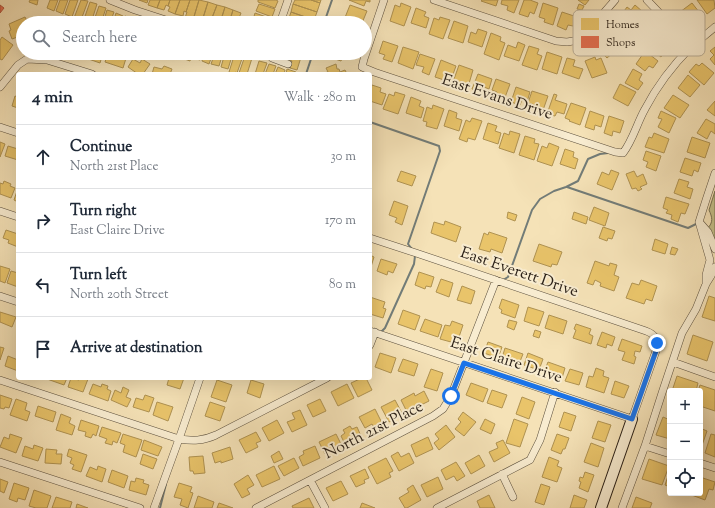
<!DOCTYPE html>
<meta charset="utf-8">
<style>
body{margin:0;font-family:"Sorts Mill Goudy",serif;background:#f2f2f3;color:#1f2937}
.controls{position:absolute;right:12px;bottom:12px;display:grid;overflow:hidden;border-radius:4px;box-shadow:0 4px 16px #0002}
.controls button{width:36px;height:36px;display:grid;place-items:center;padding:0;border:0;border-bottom:1px solid #e0e1e3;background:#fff;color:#1f2937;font:20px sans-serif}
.stop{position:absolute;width:12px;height:12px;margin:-9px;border:3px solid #1a73e8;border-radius:50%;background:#fff}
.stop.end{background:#1a73e8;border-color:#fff;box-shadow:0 1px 4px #0008}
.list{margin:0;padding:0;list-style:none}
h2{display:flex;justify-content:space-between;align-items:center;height:52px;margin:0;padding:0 16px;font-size:17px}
h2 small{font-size:13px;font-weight:400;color:#747a83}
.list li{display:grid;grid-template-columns:26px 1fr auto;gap:12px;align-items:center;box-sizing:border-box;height:64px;padding:0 16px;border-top:1px solid #e0e1e3}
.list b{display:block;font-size:15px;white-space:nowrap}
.list p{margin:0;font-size:13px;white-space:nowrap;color:#747a83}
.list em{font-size:13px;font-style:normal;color:#747a83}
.icon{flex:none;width:22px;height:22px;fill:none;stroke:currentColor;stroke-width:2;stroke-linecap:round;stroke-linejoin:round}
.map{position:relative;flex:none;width:715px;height:508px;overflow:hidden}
.search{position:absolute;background:#fff;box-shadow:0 4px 16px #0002;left:16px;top:16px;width:356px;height:44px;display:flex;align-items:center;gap:10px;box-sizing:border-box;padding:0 14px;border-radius:22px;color:#747a83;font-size:15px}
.panel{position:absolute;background:#fff;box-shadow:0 4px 16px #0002;left:16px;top:72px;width:356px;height:308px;border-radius:4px}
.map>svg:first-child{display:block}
</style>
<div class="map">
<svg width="715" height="508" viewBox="0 0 715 508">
<rect width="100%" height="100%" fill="#f5e2b7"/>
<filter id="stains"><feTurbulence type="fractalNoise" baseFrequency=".005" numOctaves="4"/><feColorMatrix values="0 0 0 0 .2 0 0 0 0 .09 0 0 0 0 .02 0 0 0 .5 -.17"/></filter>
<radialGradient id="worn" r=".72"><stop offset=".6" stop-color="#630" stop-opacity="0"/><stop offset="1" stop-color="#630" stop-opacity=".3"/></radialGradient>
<path fill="#c4c089" stroke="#767050" d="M715 191V239L712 238 707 229C714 222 712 217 709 210Z"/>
<path fill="#e9c46a" stroke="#af9251" d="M30 0H38L37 5 29 2Z
M50 0H58L54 11 47 8Z
M60 0H68L63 14 56 11Z
M70 0H78L72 17 65 14Z
M81 0 88 1 81 20 74 18Z
M139 0H148L147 3Z
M150 0H160L157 8 148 5Z
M160 0H170L168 6 166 5 164 10 157 8Z
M170 0H180L175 14 168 11 170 7 168 6Z
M180 0H190L186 12 184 11 183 16 175 14Z
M190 0H199L193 20 185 18 187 12H186Z
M199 0 208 2 203 18 202 17 200 22 193 20Z
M258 0H276L278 1 275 8 258 2Z
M295 0H311L320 3 317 12 293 4Z
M311 0H321L320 3Z
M349 0H370V2L366 1 364 6Z
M482 0H498L496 6 481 1Z
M502 0H519L514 13 507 10 508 6 501 4Z
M524 0H530L538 3 534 14 530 12 528 17 519 14Z
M578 0H589L585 5Z
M697 0H714L715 8 707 14Z
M90 2 97 4 91 23H87L83 22Z
M208 2 217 5 210 23H203L204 18H203Z
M401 3 411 7 404 26 390 21 395 5 400 7Z
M543 3 558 8 553 25 544 22 545 19 539 17Z
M692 3 703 17 691 27 680 12Z
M259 4 275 9 272 17 256 11Z
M293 4 317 12 314 20 291 12Z
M579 4 584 6 582 10 577 9Z
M217 5 225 7 220 23 215 22 214 23H210Z
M350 5 367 11 362 23H354L344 20Z
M635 5 643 12 634 23 622 14 627 7 631 10Z
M99 6 106 8 101 23H93Z
M225 7 233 10 229 23H220Z
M416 8 426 12 424 16 429 18 426 28 411 23Z
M107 10 114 12 110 23H103Z
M233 10 241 13 237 23H229Z
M291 12 314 20 313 23H294L288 21Z
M562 12 577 17 573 26 568 25 566 30 557 26Z
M116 13 123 16 121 23H113Z
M255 13 272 19 270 23H260L253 20Z
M125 16 132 19 131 23H123Z
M25 17 28 23H23V35L12 39 9 31 11 30 9 24Z
M440 17 450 20 443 39 429 34 434 18 439 20Z
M134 19 141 21 140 23H133Z
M454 21 468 26 463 43 448 38Z
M478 29 487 32 482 47 468 42 471 32 476 34Z
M491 33 501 37 500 41 505 43 499 60 484 54Z
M657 33 667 40 662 47 666 50 661 57 647 46Z
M606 35 620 48 615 53 614 52 607 58 600 51 605 45 600 41Z
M2 37 13 45 2 60 0 59V40Z
M383 41 398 46 392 62 383 59 385 55 379 53Z
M518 42 525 45 519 61 504 56 508 45 516 48Z
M529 46 539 49 537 54 542 56 537 70 522 65Z
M403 47 419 52 413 69 398 63Z
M715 47V65L710 59 714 55 710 51Z
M645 51 658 61 653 68 649 66 645 71 636 64Z
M547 52 562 57 557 74 542 69Z
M81 53H103L100 63 80 56Z
M108 53H122L127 55 123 68 105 62Z
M173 53H181L180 57 173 54Z
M184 53H192L190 61 182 58Z
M195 53H203L200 60 193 58Z
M205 53H213L209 64 202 61Z
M215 53H223L219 66 211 64Z
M225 53H233L228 69 221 67Z
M235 53H244L237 73 235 72 234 74 229 72Z
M246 53 253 55 247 74H243L239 73Z
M277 53H298L302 54 297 70 290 68 292 61 276 55Z
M327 53H348L346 57 343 56 341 61 326 56Z
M420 54 435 59 429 75 422 72 424 67 416 65Z
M595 57 596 60 601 58 607 73 592 78 585 61Z
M567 58 575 60 573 66 583 69 579 79 562 73Z
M133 59 140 63 142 59 150 64 143 74H138L128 67Z
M441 60 456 66 452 77 446 75 444 80 435 77Z
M259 61 267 63 263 74H255Z
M702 63 714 73 704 85 689 72 696 64 699 66Z
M269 64 276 66 273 74H265Z
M336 64 337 69H339L340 72 345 70 347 74H325L324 73 328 72 326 68Z
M459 65 473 70 468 87 453 82Z
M164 66 172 69 170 74H152L154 67 162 69Z
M278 67 285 70 284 74H275Z
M287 69 296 72V74H286Z
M633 69 642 74 639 80 643 83 638 90 625 83Z
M478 74 492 79 489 89 484 87 482 92 472 89Z
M688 75 700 85 690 97 678 88Z
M496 79 510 84 504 100 495 97 497 92 492 90Z
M620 84 636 92 628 106 613 98Z
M372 85 381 88 380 92 386 94 382 105 370 101V92Z
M516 87 530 92 527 102 522 100 520 105 511 102Z
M532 91 548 96 542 113 533 110 535 105 528 103Z
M395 92 405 95 398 114 383 109 389 94 394 96Z
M554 94 557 95 555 100 567 104 564 114 557 112 555 116 547 114Z
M673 95 689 105 680 118 664 108Z
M15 96 18 97V108L12 106Z
M411 97 421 101 419 106 424 108 421 118 406 113Z
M715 101V116L707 110Z
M571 103 586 108 580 125 569 121 570 120 565 118Z
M433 105 444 109 437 129 426 126 427 122 423 121 427 107 432 109Z
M449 110 457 113 456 118 462 120 459 131 444 126Z
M590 111 604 116 601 127 595 125 594 130 585 127Z
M661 111 676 118 669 133 658 127 662 119 658 118Z
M609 116 624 121 620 133 613 131 612 136 604 133Z
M472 118 482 121 475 140 468 138 467 142 459 139 466 120 470 122Z
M706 119 715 124V134L711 131 707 139 697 133Z
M488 123 497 126 495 131 501 133 498 144 483 139Z
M510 131 520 134 514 153 499 148 504 133 509 135Z
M654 133 669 139 664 153 645 147 649 137 652 138Z
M525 136 535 139 534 143 539 144 534 160 519 155Z
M692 137 710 143 705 158 687 152Z
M0 142 5 144 0 157Z
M549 143 559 147 552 166 537 161 542 146 547 148Z
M8 146 18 149V160L5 156Z
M565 149 574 152 573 157 578 159 575 169 560 164Z
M646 151 661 156 656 171 646 167 648 162 643 160Z
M685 158 701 163 698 172 694 170 692 176 680 172Z
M611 170 619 173 612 190 597 184 602 172 609 175Z
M401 171 416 176 412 186 397 181Z
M634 171 637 177 643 174 647 184 640 187 642 189 638 191 636 188 632 189 626 174Z
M679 179 689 182 687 187 693 189 690 199 674 193Z
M4 181 11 184 10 186 15 188 11 198 0 194V183L3 184Z
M17 191 18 192V202L14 200Z
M666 197 689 204 685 214 681 213 678 222 671 219 672 215 666 213 668 210 663 208Z
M394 201 408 206 402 225 395 222 397 218 389 215Z
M594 207 609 213 605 226 589 220Z
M508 212 517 215 515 221 507 218Z
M574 212 588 217 586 224 572 219Z
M445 221 461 227 456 242 431 233 434 222 444 225Z
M603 227 615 231 612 239 608 238 607 241 599 238Z
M6 230 18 234V247L8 243 9 240 3 238Z
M489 232 507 238 502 253 491 249 490 252 479 249 484 233 488 235Z
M655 239 668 244 665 254 652 250Z
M539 244 562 252 557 265 552 264 551 267 533 261Z
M672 247 678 249 675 255 670 254Z
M370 255 374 257 370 270Z
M381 259 397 264 393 273 388 271 387 275 377 271Z
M595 261 609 266 610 263 617 265 614 275 619 277 614 291 600 286 601 283 595 280 593 285 587 283Z
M0 266 10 269 5 283 0 281Z
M11 271 18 273V287L7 283Z
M419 272 434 277 431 287 426 286 425 289 415 285Z
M441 279 453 283 449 297 436 292Z
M641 280 657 286 652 301 646 299 644 304 626 298 632 283 639 285Z
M462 286 475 291 471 304 457 300Z
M709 296 715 298V321L702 317Z
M370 297 385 302 383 308 386 309 383 318 370 314Z
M502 299 519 305 515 318 501 313 502 310 499 308Z
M528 307 544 312 539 326 524 321Z
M403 310 420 316 415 330 398 324Z
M0 312 16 317 12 327 0 322Z
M549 315 567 321 563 334 545 328Z
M425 319 442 325 438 337 420 331Z
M509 320 517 322 514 330 507 327Z
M452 321 463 325 457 343 451 341V342L440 339 445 325 450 326Z
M576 324 591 329 589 334 593 336 591 344 573 338 576 330 574 329Z
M535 330 541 332 539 338 533 336Z
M602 332 615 337 612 346 607 344 606 348 597 345Z
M693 335 713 342 707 361 687 354Z
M622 339 642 346 640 352 635 351 634 356 636 357 634 364 622 360 625 352 618 350Z
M488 342 502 347 498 358 484 353Z
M0 347 4 348 0 360Z
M505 348 523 354 519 364 502 358Z
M380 353 396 358 391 373 375 367Z
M528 353 543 359 539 370 524 365Z
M8 356 18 360V371L5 366Z
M403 359 418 364 414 376 398 371Z
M548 362 565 368 562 378 556 376 555 378 549 376 550 374 544 372Z
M596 368 604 371 603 376 609 378 604 393 586 387 589 376 593 377Z
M431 369 443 373 437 391 424 387Z
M570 369 583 373 579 385 565 381Z
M677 376 698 383 696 391H672Z
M47 378H67L64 385 47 379Z
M71 378 79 380V378L88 379 83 392 68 387Z
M169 378H184L180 389 167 385Z
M362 378H366L372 390 358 397 351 383Z
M217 380 232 385 226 402 211 397Z
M251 380 264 384 260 398 247 393Z
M615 381 629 386 624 398 611 394Z
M471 383 488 389 483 402 466 395Z
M93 384 101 387 102 384 108 386 107 389 111 391 108 401 89 394Z
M347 384 354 398 338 406 331 392Z
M700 385 715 390V411L700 406V391H698Z
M123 387 129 390 126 397 131 399 127 407 111 400 115 390 121 393Z
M492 390 507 395 502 408 487 403Z
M424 391 429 401 407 412 401 400 414 393 415 396Z
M0 395 12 399 9 408 5 407 4 409 0 408Z
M145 395 154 398 149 412 133 407 136 398 143 400Z
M522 397 535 402 529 419 516 414Z
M16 399 27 403 25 410 30 412 27 421 10 415Z
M320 399 326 411 313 417 307 405Z
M395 400 403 415 389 422 381 407Z
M157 402 173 407 168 421 153 415Z
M210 402 225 407 220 421 205 416Z
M38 406 56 412 53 422 35 416Z
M375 409 383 425 375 429 372 424 365 428 359 417Z
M300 410 307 425 292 432 287 422 295 419 292 413Z
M463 412 476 422 464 436 455 429 461 422 458 419Z
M564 412 576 416 571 431 559 427Z
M61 414 71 418 69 423 75 426 72 435 56 430Z
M663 417 670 420V439L656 435Z
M485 419 495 424 491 434 480 429Z
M514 419 528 424 520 447 506 443Z
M81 420 99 426 96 436 93 434 91 438 85 436 86 432 78 430Z
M277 420 284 433 269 441 262 428Z
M598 421 611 425 605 442 592 438Z
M446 425 455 437 439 450 434 443 439 439 435 434Z
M350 426 352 429 357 427 361 436 345 444 341 436 345 433 343 430Z
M102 427 121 433 117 443 113 441 112 445 105 443 107 439 99 436Z
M700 428 707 431 700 451Z
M256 432 261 441 256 443 258 447 246 453 239 440Z
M10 434 22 438 16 453 0 447 4 437 9 439Z
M123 434 142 440 136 457 123 452 125 445 120 443Z
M336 434 342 446 325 454 319 442Z
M557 434 569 438 565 449H563L561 454 551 450Z
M711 434 715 435V457L705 453Z
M428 437 433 449 416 457 411 445Z
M144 440 162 447 158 456 141 450Z
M503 440 510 453 494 462 489 452 498 448 496 443Z
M591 443 604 448 598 467 584 462Z
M34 445 43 448 38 461 22 456 25 446 33 449Z
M315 446 320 458 303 466 299 457 304 454 303 451Z
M230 447 233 459 221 463V461L215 463 212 453Z
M46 449 57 450 56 454H62L61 464 45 463Z
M69 449 87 455 81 472 72 469 74 465 70 463 72 458 67 456Z
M279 451 283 459 274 463 271 456Z
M398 452 401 457 409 453 414 463 399 471 391 456Z
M143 454 157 459 153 469 140 464Z
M479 455 485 466 471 474 465 463Z
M203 456 205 473 194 474 193 471H190L189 457Z
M549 457 559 461 557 466 562 468 557 482 542 477Z
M294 458 299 468 284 476 278 466Z
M386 458 393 471 389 473 391 477 377 484 368 467Z
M649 459 669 466 662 485 642 479Z
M456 462 465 476 457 481 454 476 446 480 441 470Z
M98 466 106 469 102 482 86 476 90 467 97 470Z
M274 466 280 479 262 487 256 475Z
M365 469 369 478 364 480 365 483 356 487 350 476Z
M112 470 128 476 124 488 108 482Z
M670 470V487L665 485Z
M585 472 594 475 588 492 579 488 581 482 579 481 580 477 583 478Z
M248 475 254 485 247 489 250 494 242 498 234 484Z
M438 477 443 489 427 497 421 485Z
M700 477 715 482 713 490 709 489 705 500 689 494V493H700Z
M136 478 144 480 143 483 149 485 146 495 129 490 131 481 135 482Z
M0 479 8 482 4 493 0 491Z
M341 481 348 494 333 501 326 488Z
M14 483 29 488 25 500 18 498 17 502 9 499Z
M179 483 192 487 190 492 193 493 188 508 180 505 182 499 174 497Z
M541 484 550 487 544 505 535 502Z
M413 485 421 500 407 508H405L399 498 409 492 407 489Z
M34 490 51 496 47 508H36L29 506Z
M489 495 495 508H480L477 501Z
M574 495 587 500 584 508H570Z
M198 496 214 502 212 508H194Z
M56 497 72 502 70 508H52Z
M636 497 652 503 650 508H632Z
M309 498 314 508H293L292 506Z
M219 503 233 508H217Z
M362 503 375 508H360Z
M77 504 88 508H76Z"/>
<path fill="#e76f51" stroke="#ae573f" d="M0 5 4 8 0 13Z"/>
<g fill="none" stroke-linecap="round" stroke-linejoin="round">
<path stroke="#727c78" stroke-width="2" d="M324 23 332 0
M306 74 313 53
M370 122 439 146 440 151 408 244 412 249
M567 187 688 228 698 223
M503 280 508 277 532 210 540 199 554 191 566 187 578 181 588 159 600 154 608 153
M380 333 385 328 414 264 415 256
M160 508 166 484"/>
<defs>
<path id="street" d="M110 0 135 10 175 23
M384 0 364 59 362 67 374 72 615 152 623 153C633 140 637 123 645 109 657 86 673 65 691 47 699 40 707 34 715 27
M434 0 556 41 567 42 579 40 587 32 615 0
M647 0 692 47
M280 23 288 0
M268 53 272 58 288 64
M0 87 18 65 27 59 47 60 92 74
M0 127 18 133
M0 211 18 217
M699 222 710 260 706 275V284
M699 222 706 200 715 173
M701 224 708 232 715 249
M370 238 416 253 646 331C657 335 657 340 656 351L632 419 370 331
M0 296 18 302
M370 345 375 332
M673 362 715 377
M0 380 179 439C193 441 203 441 216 435L327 378
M645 446 670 454
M0 462 140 508
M700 463 715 468
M502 474 513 497
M310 480 325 508
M154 508 179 439 200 378
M256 508 433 416 443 409 451 396 496 280
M437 508 530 460 540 440 555 392
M622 508 645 446 662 393 682 333 696 309 706 284 711 276 715 267"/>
<path id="secondary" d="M601 508 632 419"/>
</defs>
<use href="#street" stroke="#5c503e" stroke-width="8"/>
<use href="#secondary" stroke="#291f16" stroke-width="12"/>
<use href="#street" stroke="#f8ecd0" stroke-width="7"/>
<use href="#secondary" stroke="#f8ecd0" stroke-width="10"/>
</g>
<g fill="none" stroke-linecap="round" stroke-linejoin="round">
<path stroke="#1a73e8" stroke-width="5" d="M451 396 464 363 632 419 656 351 657 343"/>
</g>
<g text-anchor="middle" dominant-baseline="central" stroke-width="4" stroke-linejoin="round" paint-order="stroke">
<g font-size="16" fill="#291f16" stroke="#f8ecd0">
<text transform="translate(497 98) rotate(18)">East Evans Drive</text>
<text transform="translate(519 273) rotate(19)">East Everett Drive</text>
<text transform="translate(506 361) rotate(18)">East Claire Drive</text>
<text transform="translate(374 431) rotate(-27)">North 21st Place</text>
</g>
</g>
<rect x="573" y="10" width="132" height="46" rx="6" fill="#f8ecd0" stroke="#baae98" stroke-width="1"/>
<rect x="581" y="18" width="18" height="12" fill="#e9c46a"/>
<rect x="581" y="36" width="18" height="12" fill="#e76f51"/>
<g font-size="11" fill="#291f16">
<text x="606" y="28">Homes</text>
<text x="606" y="46">Shops</text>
</g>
<rect width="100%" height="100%" filter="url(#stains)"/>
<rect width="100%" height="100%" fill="url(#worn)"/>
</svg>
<div class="controls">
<button>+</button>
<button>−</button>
<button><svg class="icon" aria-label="locate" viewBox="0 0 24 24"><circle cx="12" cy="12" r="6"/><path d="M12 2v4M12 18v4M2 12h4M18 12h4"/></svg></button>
</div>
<div class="stop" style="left:451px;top:396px"></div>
<div class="stop end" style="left:657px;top:343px"></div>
<div class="search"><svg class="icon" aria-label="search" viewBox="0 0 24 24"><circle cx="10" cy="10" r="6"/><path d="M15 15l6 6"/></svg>Search here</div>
<section class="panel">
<h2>4 min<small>Walk · 280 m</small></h2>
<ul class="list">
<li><svg class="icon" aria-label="ahead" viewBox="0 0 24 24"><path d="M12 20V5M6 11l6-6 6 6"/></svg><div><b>Continue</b><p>North 21st Place</p></div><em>30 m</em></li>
<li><svg class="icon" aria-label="right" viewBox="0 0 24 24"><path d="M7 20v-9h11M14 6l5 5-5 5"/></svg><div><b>Turn right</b><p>East Claire Drive</p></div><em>170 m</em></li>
<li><svg class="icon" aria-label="left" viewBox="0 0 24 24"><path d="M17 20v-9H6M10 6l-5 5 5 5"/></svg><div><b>Turn left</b><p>North 20th Street</p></div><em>80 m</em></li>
<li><svg class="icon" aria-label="arrive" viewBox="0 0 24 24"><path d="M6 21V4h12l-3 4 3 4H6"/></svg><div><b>Arrive at destination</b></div></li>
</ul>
</section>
</div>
